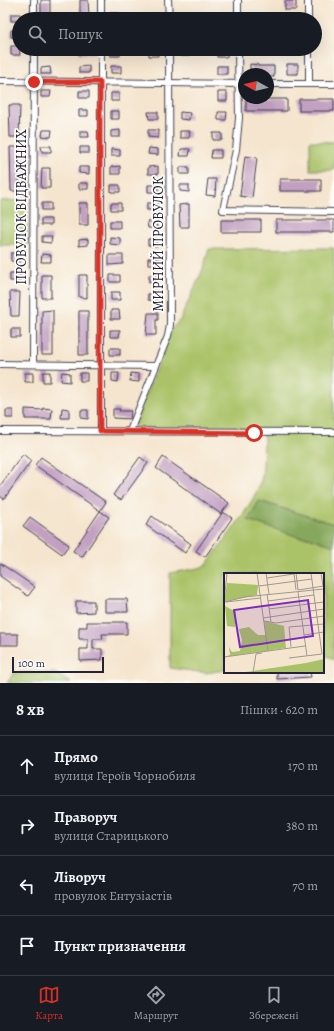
<!DOCTYPE html>
<html lang="uk">
<meta charset="utf-8">
<style>
body{margin:0;font-family:Alegreya,serif;background:#242831;color:#f1f3f6}
.compass{position:absolute;left:238px;top:68px;width:36px;height:36px;border-radius:50%;background:#171b24;box-shadow:0 4px 16px #0002;rotate:278deg}
.scale{position:absolute;left:12px;bottom:10px;width:92px;box-sizing:border-box;padding-left:4px;border:2px solid #22223b;border-top:0;font-size:11px;line-height:14px;white-space:nowrap;color:#22223b;-webkit-text-stroke:3px #fdfcf7;paint-order:stroke}
.stop{position:absolute;width:12px;height:12px;margin:-9px;border:3px solid #d93025;border-radius:50%;background:#fff}
.stop.end{background:#d93025;border-color:#fff;box-shadow:0 1px 4px #0008}
.list{margin:0;padding:0;list-style:none}
h2{display:flex;justify-content:space-between;align-items:center;height:52px;margin:0;padding:0 16px;font-size:17px}
h2 small{font-size:13px;font-weight:400;color:#9ea1a6}
.list li{display:grid;grid-template-columns:26px 1fr auto;gap:12px;align-items:center;box-sizing:border-box;height:60px;padding:0 16px;border-top:1px solid #363941}
.list b{display:block;font-size:15px;white-space:nowrap}
.list p{margin:0;font-size:13px;white-space:nowrap;color:#9ea1a6}
.list em{font-size:13px;font-style:normal;color:#9ea1a6}
.icon{flex:none;width:22px;height:22px;fill:none;stroke:currentColor;stroke-width:2;stroke-linecap:round;stroke-linejoin:round}
.map{position:relative;flex:none;width:334px;height:683px;overflow:hidden}
.search{position:absolute;background:#171b24;box-shadow:0 4px 16px #0002;left:12px;right:12px;top:12px;height:44px;display:flex;align-items:center;gap:10px;box-sizing:border-box;padding:0 14px;border-radius:22px;color:#9ea1a6;font-size:15px}
.sheet{height:292px;background:#171b24}
nav{display:flex;justify-content:space-around;align-items:center;box-sizing:border-box;height:56px;border-top:1px solid #363941;background:#171b24;font-size:11px;color:#9ea1a6}
nav a{display:grid;justify-items:center;gap:2px}
nav .on{color:#d93025}
.map>svg:first-child{display:block}
</style>
<div class="map">
<svg width="334" height="683" viewBox="0 0 334 683">
<rect width="100%" height="100%" fill="#fdfcf7"/>
<filter id="ink" filterUnits="userSpaceOnUse"><feTurbulence type="fractalNoise" baseFrequency=".025" numOctaves="2"/><feDisplacementMap in="SourceGraphic" scale="8" xChannelSelector="R" yChannelSelector="G"/><feConvolveMatrix kernelMatrix="1 2 1 2 8 2 1 2 1" color-interpolation-filters="sRGB"/></filter>
<filter id="wash" filterUnits="userSpaceOnUse"><feTurbulence type="fractalNoise" baseFrequency=".012" numOctaves="4" result="noise"/><feDisplacementMap in="SourceGraphic" scale="16" xChannelSelector="R" yChannelSelector="G"/><feGaussianBlur stdDeviation="0.9" result="paint"/><feColorMatrix in="noise" values="0 0 0 0 0 0 0 0 0 0 0 0 0 0 0 0 0 1.4 0 .05"/><feComposite in="paint" operator="in"/></filter>
<g filter="url(#wash)">
<rect width="100%" height="100%" fill="#f5e5ce"/>
<path fill="#aac267" stroke="#667251" d="M310 141 334 142V170H310Z
M28 200V245H0V201Z
M334 248V431L133 428 167 341 174 326 180 320 203 269 209 249Z
M334 432V524L259 501 248 520 299 537H309L334 546V660L323 653V574H225V670L206 673 170 668V573L199 568 206 565C221 544 258 500 262 476 264 462 263 447 264 433Z
M14 673H55L71 683H7Z"/>
<path fill="#87a85c" stroke="#54654c" d="M259 501 334 524V546L309 537H299L248 520Z"/>
<g id="blocks">
<path fill="#c2a0c2" d="M41 0H50V17H41Z
M80 0H88L89 17 80 18Z
M285 1H296V10H285Z
M110 13H120V19H110Z
M11 14H20L19 21H11Z
M148 14H158V19H148Z
M179 14H189V19H179Z
M11 30H19V37H11Z
M11 46H19L20 55H11Z
M79 49H94V53L79 54Z
M110 49H120V56H110Z
M149 49H158V56H149Z
M180 49H190L189 56H180Z
M217 49H227V57H217Z
M250 64 258 65V66H274V77H268V74H250Z
M287 64H298V74H287Z
M89 66V73H79V67Z
M111 66H121V73H111Z
M217 66H227V74H217Z
M50 67 51 74H41V68Z
M41 91H51L50 97H41Z
M79 91H89V98H79Z
M218 92H227V101H218Z
M111 93H119V101H111Z
M246 99H287V111H246Z
M299 99H334V111H299Z
M9 105H20L19 137H10Z
M79 110H88V116H79Z
M111 111H119V119H111Z
M148 112H158V119H149Z
M180 112 190 113 189 120 180 119Z
M218 112H227L226 120H218Z
M43 130H52L51 137 42 136Z
M120 130V137H111V131Z
M148 130H158V138L148 137Z
M80 131H88L89 137H80Z
M180 131H190L189 138H180Z
M213 133H222V140H213Z
M41 146H51V152H42Z
M10 147H19V191H11Z
M80 147H89V153H80Z
M149 148 158 149V155L148 154Z
M111 149 120 150V156H111Z
M181 149H190L189 156H180Z
M212 150H221V158H211Z
M245 156 257 158 252 198 240 196Z
M120 166V174H111V167Z
M158 166V174H148V167Z
M79 167H89V174L79 173Z
M180 167H189V174H180Z
M42 168H50V188H41Z
M208 179H216L215 196 206 195Z
M280 179H321V191H280Z
M79 183H88V189H79Z
M111 185H120V192H111Z
M148 185H158V192H148Z
M180 185H189V192L180 191Z
M42 203H51V210H42Z
M79 203H88V225H79Z
M111 203H121V210H111Z
M147 203H158V210H147Z
M189 204V227H180L179 205Z
M41 219H51V225H41Z
M221 220H261V232H221Z
M276 220H334V232H276Z
M110 221H120V228H110Z
M156 221 157 228H148L147 222Z
M42 236H52L51 243 42 242Z
M110 237 120 238V245L110 244Z
M88 239V245L79 246V240Z
M148 239H157V246L148 245Z
M11 253H20V262L11 261Z
M42 254 51 255V262H41Z
M109 255H123V264L109 265Z
M148 258H158V264H148Z
M10 273H20V281H10Z
M42 275H51V298H42Z
M79 275H87V298L79 297Z
M110 275H120V282H110Z
M149 275 157 276V282H149Z
M10 292H20L19 316H11Z
M111 292H120V300H111Z
M148 294H157V301L148 300Z
M53 310V355H42V311Z
M111 310H119L120 319H111Z
M79 311H88V355H79Z
M148 313H158V320H156V335H146Z
M11 329H20V337H11Z
M110 330H120L119 337H110Z
M110 348H120V355H110Z
M43 372H50V382H43Z
M62 372 70 373V382L61 381Z
M25 373H33V382H25Z
M80 373H87V381H80Z
M112 373H119L118 382 112 381Z
M131 373 139 374V382L130 381Z
M43 408 52 409 51 419H25V409L43 410Z
M62 408 69 409V418H61Z
M113 409H120L119 411H131L130 419 113 418Z
M6 410H13V418H6Z
M81 410H88V419L81 418Z
M23 454 31 461 4 499 0 496V486Z
M41 457 106 502 100 511 35 465Z
M140 457 148 463 121 500 113 495Z
M163 457 229 503 221 514 156 468Z
M100 511 109 517 82 557 73 551Z
M223 512 232 518 205 557 196 551Z
M152 516 191 544 185 553 146 525Z
M30 517 69 545 62 554 23 526Z
M0 563 35 587 28 596 0 576Z
M105 599H127L128 612H105Z
M76 601H94V612L76 613Z
M87 622H127V634H102L103 639H93V649H102V660L80 661V649H88V639H79V627H87Z
M0 634H18V645H0Z
M277 672H310L311 677 277 679Z"/>
</g>
</g>
<g filter="url(#ink)">
<use href="#blocks" fill-opacity="0" stroke="#423f51" stroke-width="1"/>
<g fill="none" stroke-linecap="round" stroke-linejoin="round">
<defs>
<path id="minor" d="M168 0 169 19
M238 0V19
M308 0V19
M34 19V0
M101 19V0
M238 49 239 118 236 150 223 210 334 212
M309 49V84
M0 81 244 84
M268 84H334
M0 364 155 366
M33 364 34 49
M0 431 334 432
M101 431V49
M130 431 168 336 170 325 169 49"/>
</defs>
<use href="#minor" stroke="#423f51" stroke-width="8"/>
<use href="#minor" stroke="#fff" stroke-width="6"/>
</g>
</g>
<g fill="none" stroke-linecap="round" stroke-linejoin="round" filter="url(#ink)">
<path stroke="#d93025" stroke-width="5" d="M34 82H100V431L254 433"/>
</g>
<g text-anchor="middle" dominant-baseline="central" stroke-width="3.5" stroke-linejoin="round" paint-order="stroke">
<g font-size="14" fill="#22223b" stroke="#fdfcf7">
<text transform="translate(21 207) rotate(-90)">ПРОВУЛОК ВІДВАЖНИХ</text>
<text transform="translate(158 244) rotate(-90)">МИРНИЙ ПРОВУЛОК</text>
</g>
</g>
<g transform="translate(224 573)">
<rect width="100" height="100" fill="#f5e5ce"/>
<path d="M3 10 34 12 33 22 0 29ZM1 33 12 39 11 54 3 53ZM40 48 60 53 62 75 0 84 6 82 5 74 8 79 16 78 18 67 15 56 25 54 34 62H42ZM100 86V100H15L82 90Z" fill="#aac267"/>
<path fill="none" stroke="#a19793" stroke-width="1" d="M33 0 44 78M42 0 45 21M72 0 74 17 100 13M97 0 99 13M70 1 72 17M43 5 70 1M35 13 88 6M74 19 83 83M43 21 47 49M44 28 90 22M0 29 3 0M1 29 20 24 100 16M2 29 36 25M45 36 100 29M39 45 100 36M40 48 52 50 100 43M80 62 100 59M67 74 65 54 100 51M0 84 81 73M65 85 98 81 87 0M29 100 32 81 38 80"/>
<path fill="#7b2cbf" fill-opacity="0.15" stroke="#7b2cbf" stroke-width="2" d="M84 27 89 63 16 74 10 37Z"/>
<rect width="100" height="100" fill="none" stroke="#22223b" stroke-width="2"/>
</g>
</svg>
<svg class="compass" viewBox="-18 -18 36 36"><path d="M0-13l5 13h-10z" fill="#e53935"/><path d="M0 13l5-13h-10z" fill="#9ea1a6"/></svg>
<div class="scale">100 m</div>
<div class="stop" style="left:254px;top:433px"></div>
<div class="stop end" style="left:34px;top:82px"></div>
<div class="search"><svg class="icon" aria-label="search" viewBox="0 0 24 24"><circle cx="10" cy="10" r="6"/><path d="M15 15l6 6"/></svg>Пошук</div>
</div>
<section class="sheet">
<h2>8 хв<small>Пішки · 620 m</small></h2>
<ul class="list">
<li><svg class="icon" aria-label="ahead" viewBox="0 0 24 24"><path d="M12 20V5M6 11l6-6 6 6"/></svg><div><b>Прямо</b><p>вулиця Героїв Чорнобиля</p></div><em>170 m</em></li>
<li><svg class="icon" aria-label="right" viewBox="0 0 24 24"><path d="M7 20v-9h11M14 6l5 5-5 5"/></svg><div><b>Праворуч</b><p>вулиця Старицького</p></div><em>380 m</em></li>
<li><svg class="icon" aria-label="left" viewBox="0 0 24 24"><path d="M17 20v-9H6M10 6l-5 5 5 5"/></svg><div><b>Ліворуч</b><p>провулок Ентузіастів</p></div><em>70 m</em></li>
<li><svg class="icon" aria-label="arrive" viewBox="0 0 24 24"><path d="M6 21V4h12l-3 4 3 4H6"/></svg><div><b>Пункт призначення</b></div></li>
</ul>
</section>
<nav>
<a class="on"><svg class="icon" aria-label="map" viewBox="0 0 24 24"><path d="M3 6l6-2 6 2 6-2v14l-6 2-6-2-6 2zM9 4v14M15 6v14"/></svg>Карта</a>
<a><svg class="icon" aria-label="directions" viewBox="0 0 24 24"><path d="M12 3l9 9-9 9-9-9zM9 14v-3h6M13 9l2 2-2 2"/></svg>Маршрут</a>
<a><svg class="icon" aria-label="saved" viewBox="0 0 24 24"><path d="M7 4h10v16l-5-4-5 4z"/></svg>Збережені</a>
</nav>
